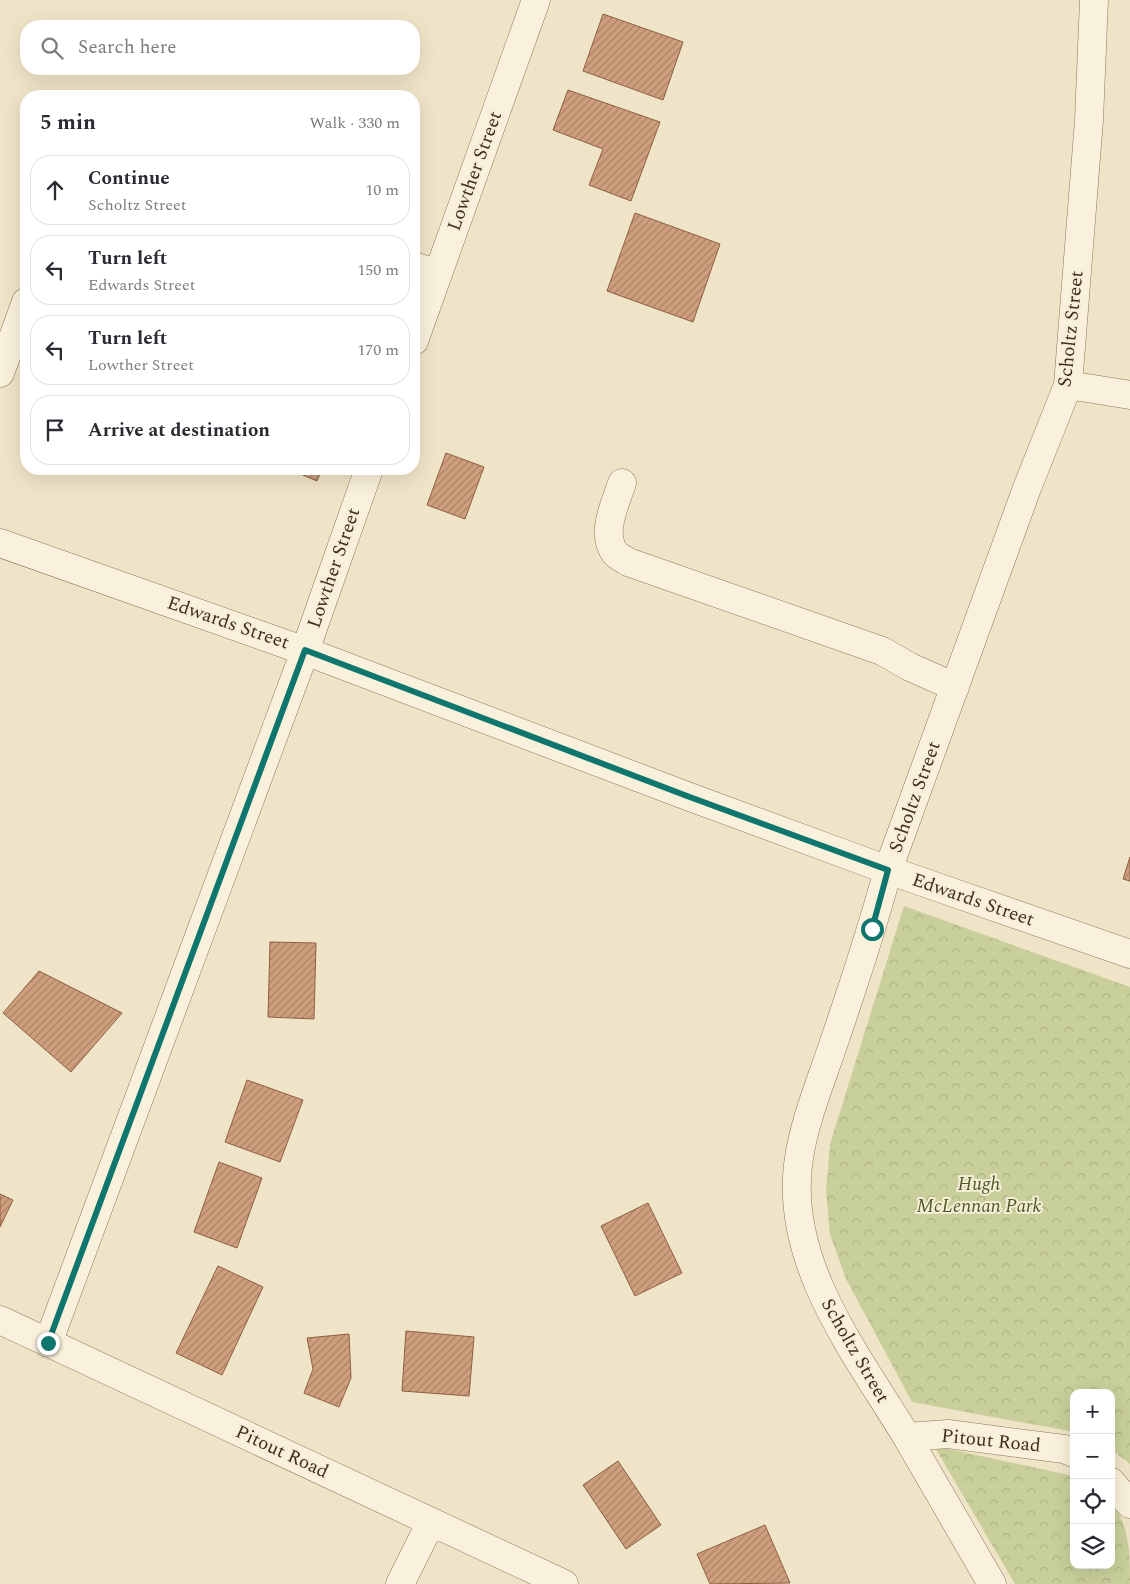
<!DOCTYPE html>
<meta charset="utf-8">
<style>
body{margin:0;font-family:Spectral,serif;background:#f7f7f7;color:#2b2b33}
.controls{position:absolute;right:15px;bottom:15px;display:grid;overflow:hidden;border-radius:10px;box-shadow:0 5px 20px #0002}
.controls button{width:45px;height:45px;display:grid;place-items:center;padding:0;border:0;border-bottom:1px solid #e1e1e2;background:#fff;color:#2b2b33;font:25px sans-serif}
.stop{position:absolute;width:15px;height:15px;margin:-11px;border:4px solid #0f766e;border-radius:50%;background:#fff}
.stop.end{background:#0f766e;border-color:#fff;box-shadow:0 1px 5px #0008}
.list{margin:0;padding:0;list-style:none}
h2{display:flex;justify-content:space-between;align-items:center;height:65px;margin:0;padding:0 20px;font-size:21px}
h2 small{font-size:16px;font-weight:400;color:#7c7c81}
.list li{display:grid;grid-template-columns:32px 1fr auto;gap:15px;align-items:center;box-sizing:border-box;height:70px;margin:0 10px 10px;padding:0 10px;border:1px solid #e1e1e2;border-radius:20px}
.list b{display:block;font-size:19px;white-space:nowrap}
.list p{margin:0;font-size:16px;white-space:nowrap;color:#7c7c81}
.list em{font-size:16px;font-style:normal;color:#7c7c81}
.icon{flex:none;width:28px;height:28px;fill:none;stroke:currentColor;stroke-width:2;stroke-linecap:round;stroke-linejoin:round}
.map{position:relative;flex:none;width:1130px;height:1584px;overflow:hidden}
.search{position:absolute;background:#fff;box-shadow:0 5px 20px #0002;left:20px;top:20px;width:400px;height:55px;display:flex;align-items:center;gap:12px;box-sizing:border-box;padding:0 18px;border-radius:20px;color:#7c7c81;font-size:19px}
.panel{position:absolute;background:#fff;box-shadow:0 5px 20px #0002;left:20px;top:90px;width:400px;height:385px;border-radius:20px}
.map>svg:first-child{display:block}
</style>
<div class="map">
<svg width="1130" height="1584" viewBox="0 0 1130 1584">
<defs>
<pattern id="park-crowns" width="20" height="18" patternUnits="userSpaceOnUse" patternTransform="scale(1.25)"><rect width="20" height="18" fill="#c9cf9b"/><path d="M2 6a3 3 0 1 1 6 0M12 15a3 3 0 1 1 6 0" fill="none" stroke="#aeb285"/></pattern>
<pattern id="building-hatch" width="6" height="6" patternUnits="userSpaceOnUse" patternTransform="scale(1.25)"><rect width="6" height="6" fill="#cf9f7d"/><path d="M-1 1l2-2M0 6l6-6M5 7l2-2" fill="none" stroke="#a98266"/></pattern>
</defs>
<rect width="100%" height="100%" fill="#f0e4c8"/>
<path fill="url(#park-crowns)" d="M904 906 1130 987V1464L1111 1449V1393H1074V1432L912 1402 846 1279 830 1234 826 1192 830 1144Z
M934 1446 1074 1476V1565H1111V1503C1130 1525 1130 1555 1130 1584H1015Z"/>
<path fill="url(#building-hatch)" stroke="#8d5f41" d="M603 14 683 42 663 100 583 71Z
M568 90 660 122 631 201 589 185 603 149 553 130Z
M635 213 720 244 693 322 607 291Z
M446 453 484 467 465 519 427 505Z
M289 469H322L317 481Z
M1130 857V881L1123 879Z
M270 942 316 943 314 1019 268 1017Z
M39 971 122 1013 71 1072 3 1013Z
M247 1080 303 1100 280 1162 225 1142Z
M219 1162 262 1178 237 1248 194 1232Z
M0 1194 13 1200 0 1227Z
M648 1203 682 1273 635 1296 601 1226Z
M218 1266 263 1287 222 1375 176 1353Z
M406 1331 474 1337 469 1396 402 1391Z
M349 1334 351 1378 339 1407 304 1393 313 1369 307 1338Z
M618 1461 661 1525 626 1549 583 1485Z
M765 1525 790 1583 710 1584 697 1554Z"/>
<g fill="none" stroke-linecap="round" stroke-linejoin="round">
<defs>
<path id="minor" d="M414 266 437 274
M414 341 536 0
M0 373 26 302
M1068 385 1130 395
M622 483C616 502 600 533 615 553 617 556 624 559 628 562L882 651 910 667 955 687
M0 543 305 651 687 796 888 870 1130 954
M0 1320 564 1584
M48 1343 305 651 369 469
M907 1437 948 1434 1064 1449 1074 1453
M1111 1482 1130 1504
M400 1584 431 1522
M992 1584C964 1536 936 1487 908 1439 859 1357 786 1267 798 1165 803 1124 820 1084 833 1045 853 987 872 929 888 870L1027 488 1068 385 1089 120 1094 0"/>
</defs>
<use href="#minor" stroke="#8d765c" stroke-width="29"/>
<use href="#minor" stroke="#faf1dc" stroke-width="28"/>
</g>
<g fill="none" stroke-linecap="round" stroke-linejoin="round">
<path stroke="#0f766e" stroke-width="6" d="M48 1343 305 650 687 796 888 870 872 929"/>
</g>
<g text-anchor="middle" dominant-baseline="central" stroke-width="4" stroke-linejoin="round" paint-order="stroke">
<g font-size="19" fill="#3d2e20" stroke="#f7eed8">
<text transform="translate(475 171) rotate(-70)">Lowther Street</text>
<text transform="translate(1071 329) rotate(-84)">Scholtz Street</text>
<text transform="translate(334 568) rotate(-71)">Lowther Street</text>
<text transform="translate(228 623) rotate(19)">Edwards Street</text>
<text transform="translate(915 797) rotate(-70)">Scholtz Street</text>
<text transform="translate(973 900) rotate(19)">Edwards Street</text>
<text transform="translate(855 1351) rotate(60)">Scholtz Street</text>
<text transform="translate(991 1441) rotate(6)">Pitout Road</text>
<text transform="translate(282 1452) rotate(25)">Pitout Road</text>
</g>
<g font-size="19" font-style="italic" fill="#4d5a26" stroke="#f7eed8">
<text x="979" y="1184">Hugh<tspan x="979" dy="22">McLennan Park</tspan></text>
</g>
</g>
</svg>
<div class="controls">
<button>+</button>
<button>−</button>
<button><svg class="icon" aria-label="locate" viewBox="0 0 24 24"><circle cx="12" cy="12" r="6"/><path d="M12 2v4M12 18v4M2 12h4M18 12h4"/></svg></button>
<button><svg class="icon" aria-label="layers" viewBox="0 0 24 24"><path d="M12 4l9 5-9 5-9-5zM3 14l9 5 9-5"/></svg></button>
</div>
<div class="stop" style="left:872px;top:929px"></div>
<div class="stop end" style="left:48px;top:1343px"></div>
<div class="search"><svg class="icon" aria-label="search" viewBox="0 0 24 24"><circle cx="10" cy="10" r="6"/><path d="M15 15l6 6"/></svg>Search here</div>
<section class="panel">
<h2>5 min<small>Walk · 330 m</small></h2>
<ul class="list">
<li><svg class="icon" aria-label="ahead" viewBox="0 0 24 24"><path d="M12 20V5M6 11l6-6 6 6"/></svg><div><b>Continue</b><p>Scholtz Street</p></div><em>10 m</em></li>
<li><svg class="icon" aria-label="left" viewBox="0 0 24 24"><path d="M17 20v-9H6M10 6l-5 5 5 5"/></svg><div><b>Turn left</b><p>Edwards Street</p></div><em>150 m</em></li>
<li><svg class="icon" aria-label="left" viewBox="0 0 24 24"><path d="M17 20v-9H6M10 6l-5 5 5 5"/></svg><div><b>Turn left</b><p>Lowther Street</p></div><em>170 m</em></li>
<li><svg class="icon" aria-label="arrive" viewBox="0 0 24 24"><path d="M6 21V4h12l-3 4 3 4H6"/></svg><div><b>Arrive at destination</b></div></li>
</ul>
</section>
</div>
